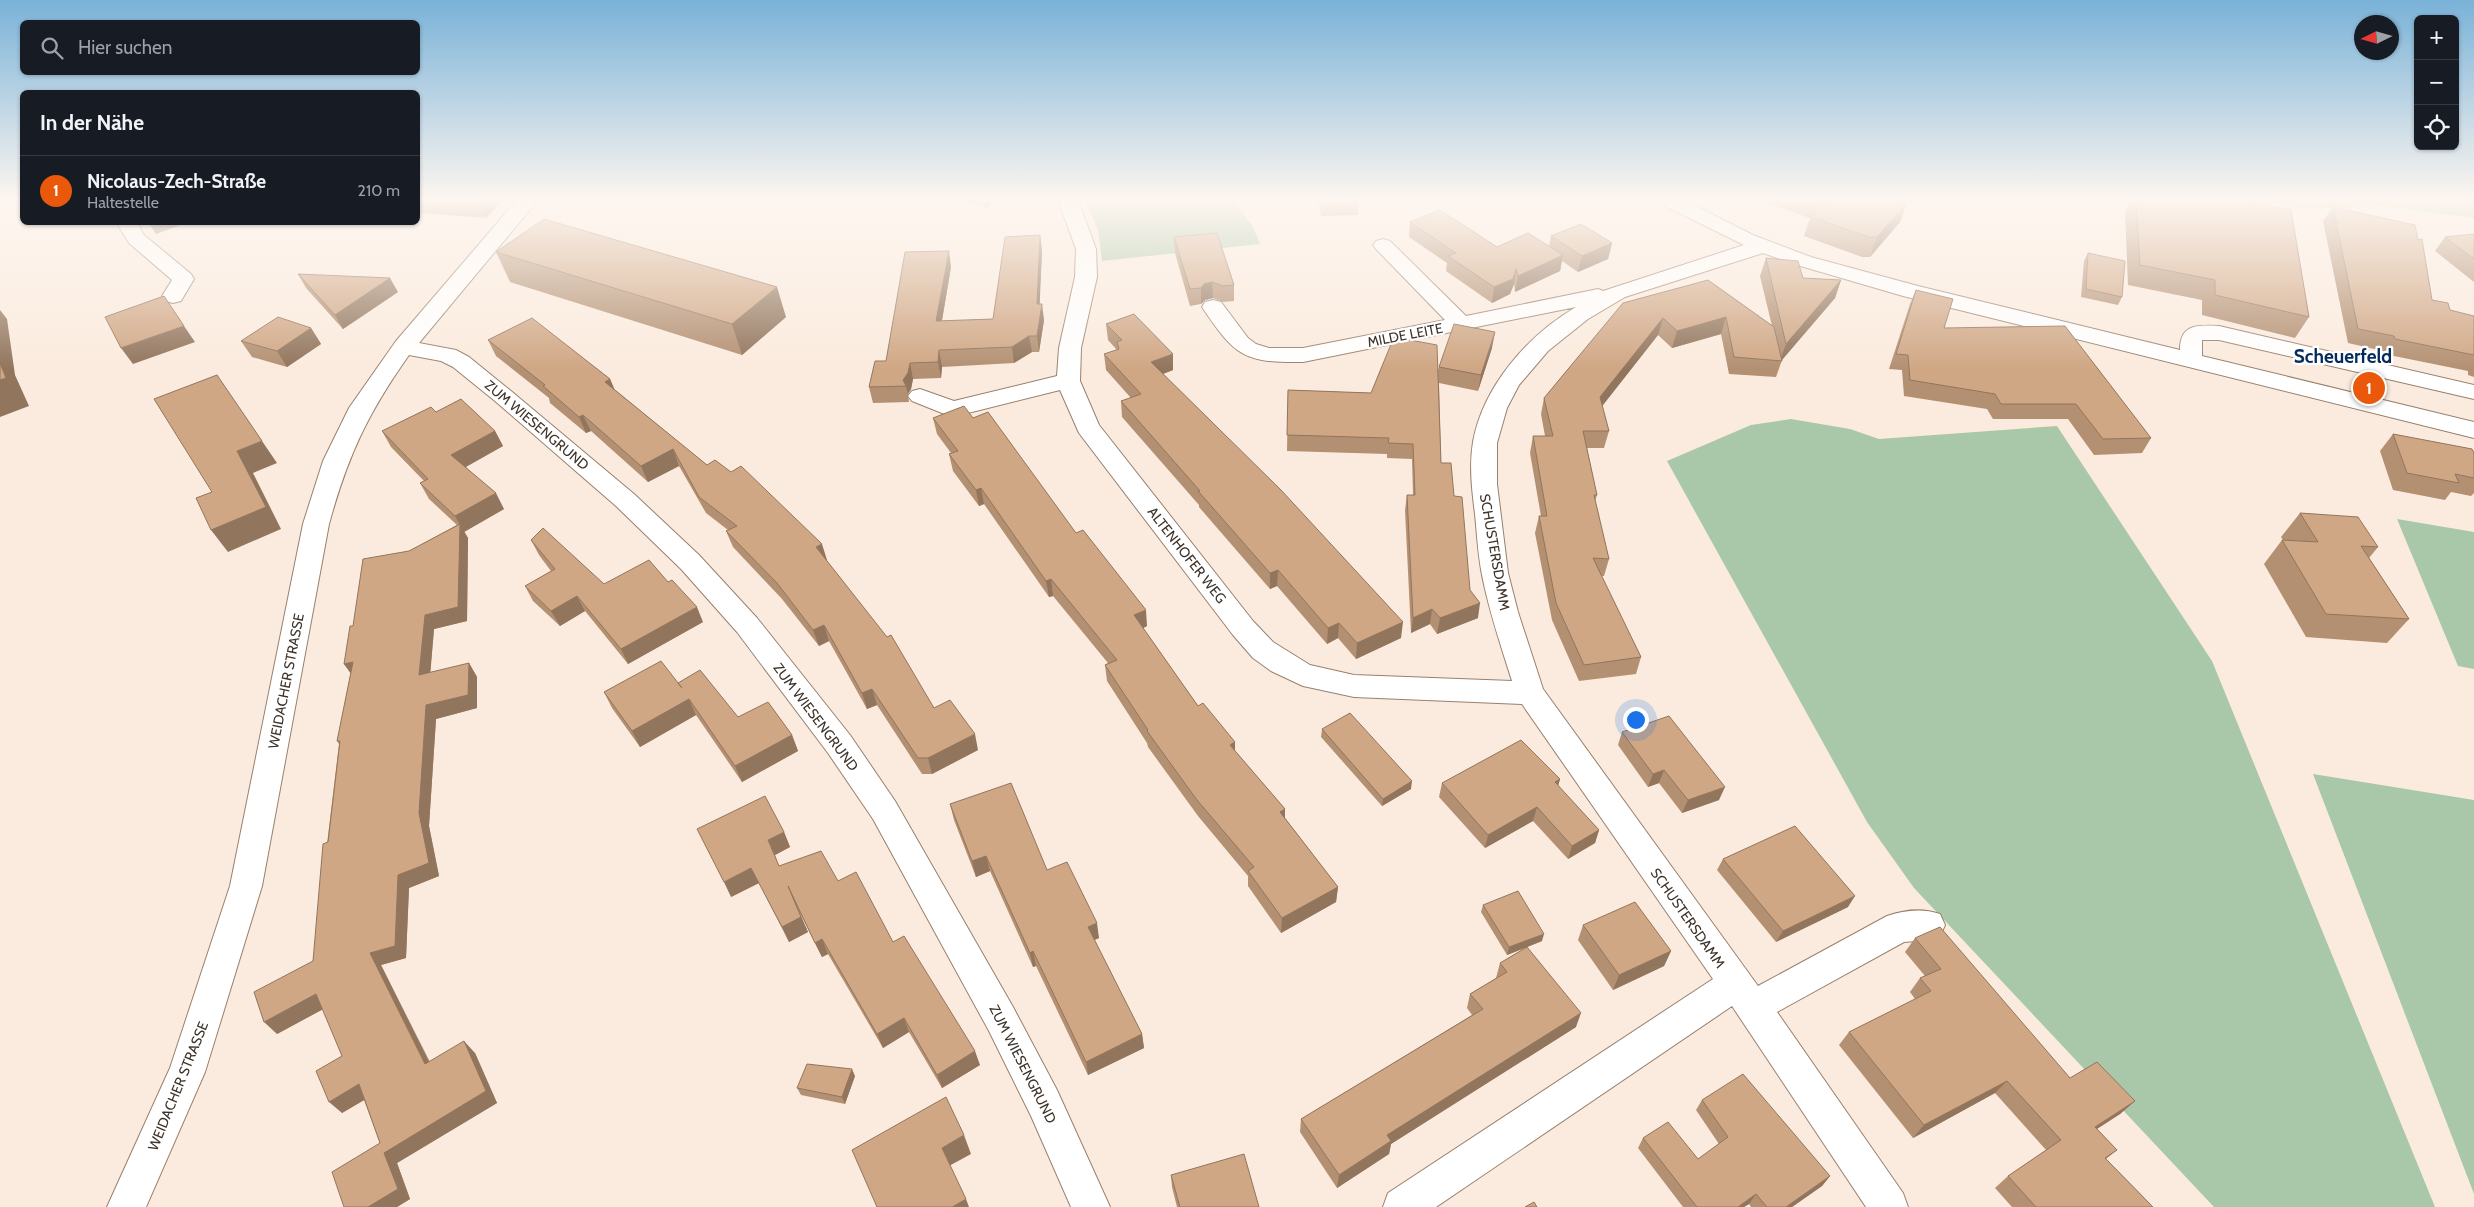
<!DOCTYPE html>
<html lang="de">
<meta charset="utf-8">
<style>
body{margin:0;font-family:Cabin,sans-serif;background:#20242c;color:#f1f3f6}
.controls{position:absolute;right:15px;top:15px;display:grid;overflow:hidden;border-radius:8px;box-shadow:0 1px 4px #0004}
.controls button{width:45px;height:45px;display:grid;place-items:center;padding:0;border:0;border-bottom:1px solid #363941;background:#171b24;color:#f1f3f6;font:25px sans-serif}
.compass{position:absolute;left:2354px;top:15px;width:45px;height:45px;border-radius:50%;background:#171b24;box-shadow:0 1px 4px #0004;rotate:265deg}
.you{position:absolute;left:1635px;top:719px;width:18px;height:18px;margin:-12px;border:4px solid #fff;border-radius:50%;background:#1a73e8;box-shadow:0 0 0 8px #1a73e833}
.badge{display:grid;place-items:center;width:32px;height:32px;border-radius:50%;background:#ea580c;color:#fff;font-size:16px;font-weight:700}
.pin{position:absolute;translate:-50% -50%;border:2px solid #fff;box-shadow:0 1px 5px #0006}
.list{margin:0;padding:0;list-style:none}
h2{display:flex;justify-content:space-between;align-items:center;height:65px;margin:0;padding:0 20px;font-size:21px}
h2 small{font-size:16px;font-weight:400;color:#9ea1a6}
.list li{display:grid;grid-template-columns:32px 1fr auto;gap:15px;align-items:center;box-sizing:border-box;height:70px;padding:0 20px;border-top:1px solid #363941}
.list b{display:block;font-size:19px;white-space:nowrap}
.list p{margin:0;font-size:16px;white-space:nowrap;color:#9ea1a6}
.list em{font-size:16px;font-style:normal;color:#9ea1a6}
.icon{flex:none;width:28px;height:28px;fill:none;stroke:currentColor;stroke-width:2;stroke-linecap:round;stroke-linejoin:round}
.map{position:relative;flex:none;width:2474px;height:1207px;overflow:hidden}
.search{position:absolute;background:#171b24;box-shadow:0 1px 4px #0004;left:20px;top:20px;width:400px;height:55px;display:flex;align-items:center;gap:12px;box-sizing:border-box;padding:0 18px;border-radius:8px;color:#9ea1a6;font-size:19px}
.panel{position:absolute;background:#171b24;box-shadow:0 1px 4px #0004;left:20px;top:90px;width:400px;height:135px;border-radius:8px}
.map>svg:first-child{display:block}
</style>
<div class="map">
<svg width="2474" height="1207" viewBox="0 0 2474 1207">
<rect width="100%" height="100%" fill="#fbebde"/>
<path fill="#a9c7a9" d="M1085 200H1233L1252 225 1260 244 1102 261 1098 230Z
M2259 200H2474V218L2384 206 2303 209Z
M1791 419 1850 429 1879 439 2057 426 2212 661 2435 1207H2214L1914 888 1867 822 1667 461 1751 425Z
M2397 519 2474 532V669L2458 666Z
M2313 774 2474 800V1194Z"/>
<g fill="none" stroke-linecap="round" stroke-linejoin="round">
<defs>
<path id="minor" d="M517 200H538L419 343 456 350 469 357 511 391 634 494 699 555 757 618 850 735 895 801 1013 1007 1057 1090 1110 1207H1071L1031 1116 989 1031 873 819 828 753 737 632 681 569 616 506 495 401 453 367 441 361 409 355C368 413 348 455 329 524L262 886 205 1072 146 1207H107L170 1068 230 886 303 524 323 461 349 408 396 341Z
M1058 200H1078L1096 249 1097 277 1081 348 1080 381 1099 425 1253 621 1273 642 1310 665 1354 675 1512 681C1501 646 1489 611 1482 575 1478 555 1477 534 1475 514 1472 491 1469 466 1473 442 1483 386 1528 335 1576 307L1303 362C1243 363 1235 356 1202 307L1205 302 1213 300 1221 302 1248 338 1256 344 1269 348H1303L1445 320 1376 249 1373 245 1376 241 1383 239 1390 241 1466 316 1598 289 1603 291 1744 245 1661 204 1658 200H1684L1753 235 1811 257 1918 286 2180 350C2180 324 2197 325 2219 326L2474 385V399L2219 340H2202V356L2474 422V438L1903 296 1797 265 1763 253 1625 297 1588 319 1548 351 1519 385 1507 408 1497 443V484L1508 573 1518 612 1543 689 1758 986 1887 916C1904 910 1923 908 1940 914L1945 925 1940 936 1928 940 1904 942 1777 1012 1903 1193 1908 1207H1866L1732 1006 1436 1207H1383L1388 1193 1713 979 1522 704 1354 697 1303 686 1271 671 1253 658 1233 635 1079 433 1060 390 952 417 912 401 908 396 912 391 920 389 954 401 1057 376 1059 348 1075 277 1076 249Z
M116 222H137L144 235 191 274 194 279 181 301 173 303 165 301 162 296 172 280 129 243Z"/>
</defs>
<use href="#minor" stroke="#98806c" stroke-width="2"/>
<use href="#minor" fill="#fff" fill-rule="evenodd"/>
</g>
<path fill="#b39072" d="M418 200H503L486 218 421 213 418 207Z
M965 200H994L988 208 968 203Z
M1318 200H1359L1358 215 1321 216Z
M1585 200H1600L1591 204Z
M1759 200H1900L1907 203 1900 222 1870 257H1862L1804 236 1810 218Z
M2131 200H2244L2309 317 2295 338 2202 315V300L2128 285 2125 211Z
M2333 207 2418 240 2432 300 2450 310 2474 316V377L2468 375V371L2384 354 2383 351 2348 343 2323 221Z
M1410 222 1497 247 1549 246 1551 236 1612 243 1608 259 1578 272 1562 261 1560 271 1515 292 1514 284 1510 294 1492 303 1446 271 1447 263 1409 237Z
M2474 234V282L2435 251 2445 237Z
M1040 235 1042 251 1039 304 1044 320 1039 352H1032L1014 363 942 367 941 378 913 379 911 389 908 394 909 402 873 403 869 387 886 361 951 267 942 321 993 319Z
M1174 237 1234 285V301L1223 302 1213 298 1205 300 1201 304 1190 306 1175 253Z
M496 252 786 317 742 355 510 282Z
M2088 253 2122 297 2118 305 2081 297 2084 261Z
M1766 258 1803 278 1841 280 1835 298 1782 360 1776 377 1729 374 1721 334 1672 348 1658 335 1602 406 1609 431 1604 448H1587L1597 495 1595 501 1609 559 1604 576H1601L1641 657 1636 674 1579 681 1552 620 1535 533 1539 516H1541L1530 453 1533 436H1545L1541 414 1544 398 1708 280 1772 326 1760 276Z
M298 274 398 292 343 329 306 288Z
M1916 290 1944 328 2151 438 2142 453 2094 455 2068 419H1993L1987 409 1904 396 1902 370 1889 369 1910 304Z
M1106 324 1173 370 1163 374 1401 638 1356 659 1338 638 1327 644 1277 586 1270 589 1199 507V505L1122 417 1121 401 1131 398 1106 370 1104 354 1117 350 1108 340Z
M311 328 321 344 287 367 252 357 241 341Z
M488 340 610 379 614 389 707 465 827 560H826L934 708 978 750 932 774H922L877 705 867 709 829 641 819 646 782 599 733 547 726 531 728 530 706 513 679 466 648 482 591 431 586 433 550 403 549 398 496 356Z
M1492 348 1478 391 1439 383 1441 463 1454 496 1470 590 1478 618 1437 634 1430 624 1411 633 1405 510 1407 495H1413L1412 459 1387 458V454L1287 451 1288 390 1371 393 1438 370 1439 367Z
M436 412 495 431 503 446 466 467 504 509 464 532 468 538 467 621 434 629 430 673 469 663 477 677V708L436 719 429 826 439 876 409 888 406 958 381 965 430 1062 475 1053 497 1103 397 1163 410 1199 397 1207H344L380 1143 364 1100 342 1113V1056L323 1009 277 1034 313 961 339 744 337 741 351 673 344 664 353 626 409 551 457 525 429 499 420 483 424 481 391 447 382 431Z
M933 418H973L1076 533 1147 626 1143 628 1198 706 1235 742V751L1285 809V818L1338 887 1336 902 1281 933 1248 886V876L1198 816 1148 747 1147 743 1107 681 1105 665 1108 663 1053 596 1049 597 984 504 979 506 953 471 949 454 951 453 937 434Z
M2393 434 2474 453V493L2471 496 2451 492 2445 500 2393 490 2380 451Z
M2300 513 2378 547 2369 558 2409 619 2387 643 2306 637 2264 564 2282 540H2283L2281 537Z
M531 540 604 584 703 622 628 664 585 611 560 626 533 601 525 586 551 571 539 555Z
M678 684 738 717 792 735 798 751 742 782 696 715 640 747 612 708 604 692Z
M1322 729 1411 789 1382 806 1321 737Z
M1622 732 1719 800 1682 813 1659 783 1648 787 1618 745Z
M1560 779 1558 786 1599 830 1595 843 1568 859 1533 821 1485 848 1439 797 1442 783Z
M950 804 1047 870 1099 938 1094 940 1142 1034 1144 1048 1088 1075 1036 966 1033 967 990 871 976 877 954 820Z
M784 832 790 847 775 855 779 866 838 881 893 942 980 1065 942 1088 909 1032 883 1048 828 954 822 957 794 901 808 932 789 942 759 883 731 897Z
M1723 859 1848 907 1776 942 1717 870Z
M1483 905 1542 941 1507 955 1481 912Z
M1583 925 1671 951 1664 966 1613 990 1578 940Z
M1915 938 2070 1078 2135 1101 2120 1114 2097 1129 2117 1150 2106 1159 2153 1207H2012L1995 1188 2008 1176 2046 1150 1995 1093 1913 1138 1839 1045 1849 1032 1915 999 1910 992 1920 978 1925 976 1905 952Z
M1500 963 1576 1027 1391 1144 1389 1154 1337 1188 1300 1132 1301 1119 1472 1015 1467 1008 1470 994 1496 978Z
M855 1076 845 1104 801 1095 797 1088Z
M1702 1100 1830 1176 1822 1186 1792 1207H1751L1749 1204 1744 1207H1683L1638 1148 1643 1138 1698 1159 1719 1144 1696 1110Z
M1171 1175 1259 1207H1177L1172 1187Z"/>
<path fill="#92755d" d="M486 200H503L486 218 480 206Z
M987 200H994L988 208Z
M1592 200H1600L1591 204Z
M1907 203 1900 222 1870 257 1877 237Z
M148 222H189L156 234Z
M1040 235 1042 251 1039 320 1037 304Z
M1612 243 1608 259 1578 272 1582 256Z
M949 251 951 267 939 337 936 321Z
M1563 255 1560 271 1515 292 1518 276Z
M1516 269 1514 284 1510 294 1492 303 1494 287Z
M390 278 398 292 343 329 335 315Z
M1841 280 1835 298 1781 361 1780 360 1786 344Z
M1212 282 1213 298 1205 300 1201 304V288L1204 284Z
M777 287 786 317 742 355 732 324Z
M1042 304 1044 320 1039 352 1037 336Z
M0 310 7 319 15 375 29 406 0 417Z
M1726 317 1721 334 1672 348 1677 331Z
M1663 318 1658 335 1596 414 1600 397Z
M184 326 195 342 133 364 121 348Z
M311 328 321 344 287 367 277 351Z
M1495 332 1492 348 1478 391 1481 375Z
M1029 336 1032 352 1014 363 1012 347Z
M939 350 942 367 941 378 938 362Z
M1173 354V370L1152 378 1151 362Z
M910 363 913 379 911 389 908 394 906 386 903 380Z
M610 379 617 395 605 382Z
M583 415 591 431 586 433 579 417Z
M495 431 503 446 460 470 451 455Z
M262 441 277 463 253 473 281 529 228 552 211 530 237 451Z
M673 449 679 466 648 482 641 466Z
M981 488 984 504 979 506 976 490Z
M496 493 504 509 464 532 455 516Z
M460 524 468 538 467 621 434 629 429 689 419 675 425 615Z
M822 544 827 560 821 563 816 547Z
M1278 570 1277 586 1270 589V573Z
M1051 579 1053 596 1049 597 1046 581Z
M577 596 585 611 560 626 551 611Z
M1480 603 1478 618 1437 634 1440 618Z
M697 607 703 622 628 664 621 649Z
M1432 609 1430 624 1411 633 1413 618Z
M1146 610 1147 626 1136 632 1134 615Z
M1403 622 1401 638 1356 659 1357 643Z
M1339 623 1338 638 1327 644 1328 628Z
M824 625 829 641 819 646 813 630Z
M353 662 354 678 344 664Z
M469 663 477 677V708L436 719 429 826 439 876 409 888 406 958 381 965 436 1076 425 1064 370 953 419 813 426 705Z
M872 689 877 705 867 709 862 693Z
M689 699 696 715 640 747 632 731Z
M975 734 978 750 932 774 928 758Z
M792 735 798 751 742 782 735 766Z
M1235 742V758L1230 745Z
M1664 770 1659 783 1648 787 1653 774Z
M1560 779 1556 793 1555 782Z
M1412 781 1411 789 1382 806 1383 799Z
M1725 787 1719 800 1682 813 1688 800Z
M1537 807 1533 821 1485 848 1488 835Z
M1285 809V824L1280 812Z
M1599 830 1595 843 1568 859 1572 846Z
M784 832 790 847 775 855 768 840Z
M986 856 990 871 976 877 972 861Z
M751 868 759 883 731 897 724 882Z
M788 886 808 932 789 942 782 927Z
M1338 887 1336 902 1281 933 1282 918Z
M1855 896 1848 907 1776 942 1783 931Z
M1097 923 1099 938 1090 942 1088 927Z
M1544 934 1542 941 1507 955 1509 947Z
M822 939 828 954 822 957 815 943Z
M1033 951 1036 966 1033 967 1030 953Z
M1671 951 1664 966 1613 990 1619 975Z
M316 994 329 1006 277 1034 264 1022Z
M1581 1013 1576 1027 1391 1144 1389 1154 1337 1188 1339 1175 1387 1135Z
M904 1018 909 1032 883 1048 877 1034Z
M1142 1034 1144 1048 1088 1075 1086 1062Z
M464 1041 475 1053 497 1103 397 1163 410 1199 397 1207H368L384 1153Z
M975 1051 980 1065 942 1088 937 1075Z
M852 1069 855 1076 845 1104 842 1097Z
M2007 1081 1995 1093 1913 1138 1924 1125Z
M359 1084 371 1096 342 1113 329 1102Z
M2135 1101 2120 1114 2081 1139 2095 1127Z
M964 1135 971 1154 949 1166 942 1148Z
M1830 1176 1822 1186 1792 1207H1786Z
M1756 1194 1749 1204 1744 1207H1738Z
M966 1199 969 1207H952Z"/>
<path fill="#d0a785" stroke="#92755d" d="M418 200H486L480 206 418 201Z
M1820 200H1900L1907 203 1877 237H1869L1811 217 1825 202Z
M2136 200H2244L2291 210 2309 317 2215 295V280L2140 265Z
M2333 207 2415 225 2418 240 2422 239 2432 300 2448 303 2450 310 2474 316V355L2395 339 2394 336 2358 329Z
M1440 210 1497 247 1528 233 1563 255 1518 276 1516 269 1513 279 1494 287 1448 256 1456 253 1410 222Z
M544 219 777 287 732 324 496 252Z
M1581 224 1612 243 1582 256 1551 236Z
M1217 233 1234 285 1223 286 1212 282 1204 284 1201 288 1190 289 1174 237Z
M2474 234V259L2445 237Z
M1040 235 1037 304H1042L1037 336H1029L1012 347 939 350 938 362 910 363 908 373 903 380 906 386 869 387 875 361H886L905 252 949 251 936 321 993 319 1005 237Z
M2088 253 2125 261 2122 297 2086 289Z
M1766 258 1798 261 1803 278 1841 280 1786 344Z
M298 274 390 278 335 315Z
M1708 280 1774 327 1782 361 1734 357 1726 317 1677 331 1663 318 1600 397 1609 431H1583L1597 495H1594L1609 559 1593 558 1641 657 1584 665 1556 603 1539 516H1547L1533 436H1553L1544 398 1623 303Z
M1916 290 1953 299 1944 328 2065 326 2151 438 2103 439 2076 404H2001L1995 394 1910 380 1908 355 1896 354Z
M164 296 184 326 121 348 105 317Z
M1134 314 1173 354 1151 362 1281 490 1403 622 1357 643 1339 623 1328 628 1278 570 1270 573 1198 491H1200L1121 401 1141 394 1104 354 1119 349 1117 342 1122 340 1106 324Z
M278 317 311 328 277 351 241 341Z
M532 318 610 379 605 382 707 465 715 460 731 472 741 466 822 544 816 547 887 637 891 635 934 708 950 700 975 734 928 758H918L872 689 862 693 824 625 813 630 777 583 726 531 737 526 699 497 673 449 641 466 583 415 579 417 543 386 545 385 488 340Z
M1454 324 1495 332 1481 375 1439 367Z
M1394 337 1437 345 1441 463H1451L1454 496 1462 497 1470 590 1480 603 1440 618 1432 609 1413 618 1407 495H1415L1413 444 1388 443 1389 438 1287 435 1288 390 1371 393Z
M0 363 6 378 0 380Z
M217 375 262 441 237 451 266 507 211 530 196 498 212 492 154 399Z
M461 399 495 431 451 455 496 493 455 516 420 483 428 479 382 431 431 407 436 412Z
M964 406 973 418 988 412 1076 533 1083 530 1146 610 1134 615 1198 706 1203 703 1235 742 1230 745 1285 809 1280 812 1338 887 1282 918 1248 871 1254 867 1197 800 1147 731 1148 730 1105 665 1117 660 1051 579 1046 581 981 488 976 490 949 454 958 451 933 418Z
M2393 434 2472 449 2474 453V478L2455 474 2459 483 2407 473Z
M2300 513 2358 517 2378 547 2361 546 2409 619 2326 614 2282 540 2318 542Z
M460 524 458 607 425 615 419 675 469 663 468 695 426 705 419 813 429 863 398 875 395 946 370 953 425 1064 464 1041 486 1091 384 1153 398 1189 368 1207H344L332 1172 380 1143 359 1084 329 1102 316 1071 342 1056 316 994 264 1022 254 992 313 961 323 844 328 842 340 741H337L353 662 344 664 350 626H353L363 559 409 551Z
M543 528 604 584 649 560 668 582 672 580 697 607 621 649 577 596 551 611 525 586 555 569 531 540Z
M661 661 682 688 678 683 700 670 738 717 768 702 792 735 735 766 689 699 632 731 604 692Z
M1350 713 1412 781 1383 799 1322 729Z
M1669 716 1725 787 1688 800 1664 770 1653 774 1622 732Z
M1521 740 1560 779 1555 782 1599 830 1572 846 1537 807 1488 835 1442 783Z
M1011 783 1047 870 1067 862 1097 923 1088 927 1142 1034 1086 1062 1033 951 1030 953 986 856 972 861 950 804Z
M765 796 784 832 768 840 779 866 821 851 838 881 856 872 893 942 904 936 975 1051 937 1075 904 1018 877 1034 822 939 815 943 788 886 801 917 782 927 751 868 724 882 697 829Z
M1795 826 1855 896 1783 931 1723 859Z
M1518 891 1544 934 1509 947 1483 905Z
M1635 902 1671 951 1619 975 1583 925Z
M1940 927 2070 1078 2097 1062 2135 1101 2095 1127 2117 1150 2105 1158 2153 1207H2036L2008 1176 2061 1140 2007 1081 1924 1125 1849 1032 1931 991 1920 978 1941 969 1915 938Z
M1527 947 1581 1013 1387 1135 1391 1141 1339 1175 1301 1119 1483 1009 1470 994 1507 972 1500 963Z
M807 1064 852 1069 842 1097 797 1088Z
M1743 1074 1830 1176 1786 1207H1767L1756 1194 1738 1207H1697L1643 1138 1668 1122 1698 1159 1728 1137 1702 1100Z
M946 1097 964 1135 942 1148 966 1199 952 1207H877L852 1150Z
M1244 1154 1259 1207H1180L1171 1175Z
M1534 1202 1537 1207H1525Z"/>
<linearGradient id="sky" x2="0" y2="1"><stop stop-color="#79b2d8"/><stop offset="0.54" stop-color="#fdf6f0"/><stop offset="1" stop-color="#fdf6f0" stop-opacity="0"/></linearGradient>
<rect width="2474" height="369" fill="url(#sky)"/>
<g text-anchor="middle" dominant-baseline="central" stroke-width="4.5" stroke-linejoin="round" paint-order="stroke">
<g font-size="14" fill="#3d332a" stroke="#fff">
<text transform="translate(1405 335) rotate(-11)">MILDE LEITE</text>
<text transform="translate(537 425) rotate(40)">ZUM WIESENGRUND</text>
<text transform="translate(1495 552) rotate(80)">SCHUSTERSDAMM</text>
<text transform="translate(1187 555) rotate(52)">ALTENHOFER WEG</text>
<text transform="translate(286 681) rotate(-79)">WEIDACHER STRASSE</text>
<text transform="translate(816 717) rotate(53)">ZUM WIESENGRUND</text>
<text transform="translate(1688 918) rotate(55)">SCHUSTERSDAMM</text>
<text transform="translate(1023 1064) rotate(63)">ZUM WIESENGRUND</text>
<text transform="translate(178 1086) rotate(-68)">WEIDACHER STRASSE</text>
</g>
<g font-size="19" font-weight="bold" fill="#052b5e" stroke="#fff">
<text x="2343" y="356">Scheuerfeld</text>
</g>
</g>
</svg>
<div class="controls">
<button>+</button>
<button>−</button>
<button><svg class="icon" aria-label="locate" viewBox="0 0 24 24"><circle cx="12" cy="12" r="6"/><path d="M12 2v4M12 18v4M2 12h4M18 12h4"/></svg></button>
</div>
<svg class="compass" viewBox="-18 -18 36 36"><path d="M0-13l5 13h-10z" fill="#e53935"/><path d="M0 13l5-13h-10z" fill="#9ea1a6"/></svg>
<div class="you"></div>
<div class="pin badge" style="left:2369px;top:388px">1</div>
<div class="search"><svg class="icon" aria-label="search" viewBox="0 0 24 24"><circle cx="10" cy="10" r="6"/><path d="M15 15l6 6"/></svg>Hier suchen</div>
<section class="panel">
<h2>In der Nähe<small></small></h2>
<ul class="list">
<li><span class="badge">1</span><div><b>Nicolaus-Zech-Straße</b><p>Haltestelle</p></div><em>210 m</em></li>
</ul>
</section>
</div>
